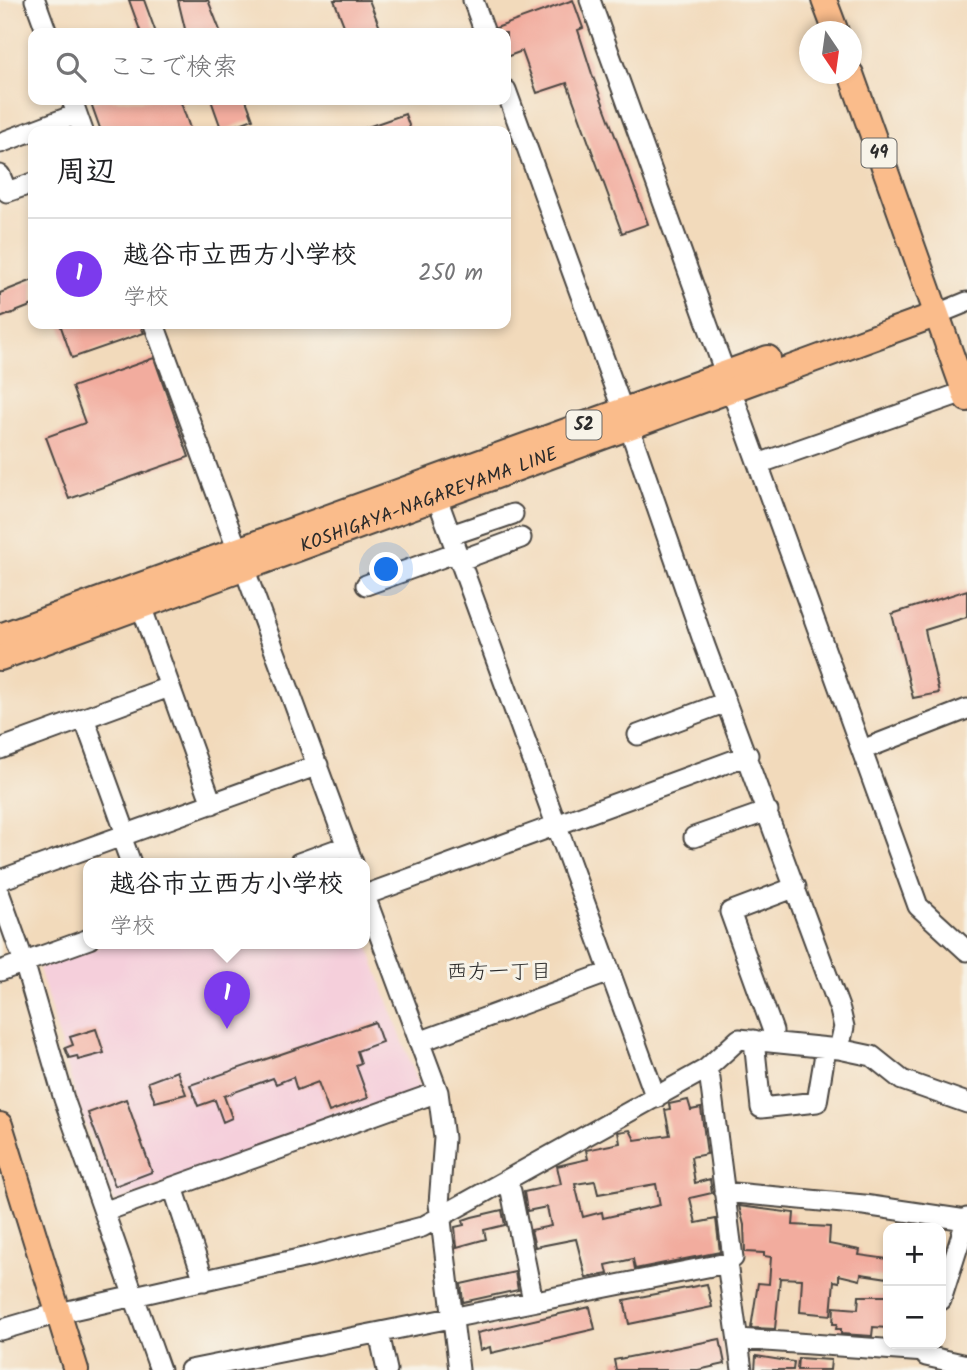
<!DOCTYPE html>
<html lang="ja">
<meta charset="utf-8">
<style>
body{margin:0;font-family:Kalam,"Klee One",sans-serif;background:#f6f6f6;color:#202124}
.controls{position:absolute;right:21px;bottom:21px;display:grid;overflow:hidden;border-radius:14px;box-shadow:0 4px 10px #0003}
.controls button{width:63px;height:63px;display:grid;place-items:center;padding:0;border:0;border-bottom:2px solid #e0e0e0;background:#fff;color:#202124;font:35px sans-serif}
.compass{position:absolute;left:799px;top:21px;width:63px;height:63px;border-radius:50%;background:#fff;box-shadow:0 4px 10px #0003;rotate:167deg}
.you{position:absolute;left:387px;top:570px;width:24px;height:24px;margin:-18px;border:5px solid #fff;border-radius:50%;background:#1a73e8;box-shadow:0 0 0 10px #1a73e833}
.badge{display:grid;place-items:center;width:46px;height:46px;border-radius:50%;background:#7c3aed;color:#fff;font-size:23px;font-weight:700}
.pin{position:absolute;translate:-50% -58px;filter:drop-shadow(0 2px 4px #0008)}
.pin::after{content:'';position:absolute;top:37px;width:24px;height:21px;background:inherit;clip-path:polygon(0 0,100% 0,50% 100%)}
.popup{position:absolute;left:83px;top:858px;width:287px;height:91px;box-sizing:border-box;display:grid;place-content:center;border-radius:14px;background:#fff;filter:drop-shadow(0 2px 5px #0005);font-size:23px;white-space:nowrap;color:#757577}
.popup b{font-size:26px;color:#202124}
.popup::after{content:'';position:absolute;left:50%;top:100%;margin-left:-14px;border:14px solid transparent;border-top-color:#fff}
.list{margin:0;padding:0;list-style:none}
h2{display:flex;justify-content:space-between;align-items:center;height:91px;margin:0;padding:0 28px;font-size:30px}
h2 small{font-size:23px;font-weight:400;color:#757577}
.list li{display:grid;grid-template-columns:46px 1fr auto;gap:21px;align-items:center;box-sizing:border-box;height:112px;padding:0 28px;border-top:2px solid #e0e0e0}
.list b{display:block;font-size:26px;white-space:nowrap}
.list p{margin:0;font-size:23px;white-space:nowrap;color:#757577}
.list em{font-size:23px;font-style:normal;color:#757577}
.icon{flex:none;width:38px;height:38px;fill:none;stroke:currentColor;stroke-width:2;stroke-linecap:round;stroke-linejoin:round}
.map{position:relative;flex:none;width:967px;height:1370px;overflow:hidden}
.search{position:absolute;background:#fff;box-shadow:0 4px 10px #0003;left:28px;top:28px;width:483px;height:77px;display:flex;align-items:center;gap:18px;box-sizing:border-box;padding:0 24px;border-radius:14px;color:#757577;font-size:26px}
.panel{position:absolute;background:#fff;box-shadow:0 4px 10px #0003;left:28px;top:126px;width:483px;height:203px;border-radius:14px}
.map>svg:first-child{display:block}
</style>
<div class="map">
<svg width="967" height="1370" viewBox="0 0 967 1370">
<rect width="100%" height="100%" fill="#f7f3e8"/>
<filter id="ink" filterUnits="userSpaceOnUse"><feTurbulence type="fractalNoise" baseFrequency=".0143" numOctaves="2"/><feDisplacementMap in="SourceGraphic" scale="14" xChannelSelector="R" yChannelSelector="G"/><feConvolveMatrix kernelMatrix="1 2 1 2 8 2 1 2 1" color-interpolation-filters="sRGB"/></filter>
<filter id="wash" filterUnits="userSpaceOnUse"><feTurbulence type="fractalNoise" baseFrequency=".00686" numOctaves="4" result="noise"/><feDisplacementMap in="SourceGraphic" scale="28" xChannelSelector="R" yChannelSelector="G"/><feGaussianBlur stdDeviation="1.57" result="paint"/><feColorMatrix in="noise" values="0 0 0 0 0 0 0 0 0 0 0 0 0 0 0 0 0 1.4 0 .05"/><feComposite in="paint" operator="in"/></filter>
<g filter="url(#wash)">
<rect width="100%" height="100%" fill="#f2dabb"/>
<path fill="#f5cfdb" d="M365 938 421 1091 115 1202 76 1098 39 968 108 943H365Z"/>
<g id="blocks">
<path fill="#f2ac9e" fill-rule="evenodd" d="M129 0H144L156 33H141Z
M178 0H208L221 33H186Z
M334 0H369L382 33H347Z
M573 0 583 28 578 30 592 74 648 224 622 233 567 83 537 93 522 51 506 57V33H497L496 28Z
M100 100H180L191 131H101L91 103Z
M211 100H246L253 119 222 131Z
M405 114 411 131H360L359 130Z
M33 280V305L0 318V293Z
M60 324H140L144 333 72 358Z
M154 358 189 457 69 499 46 437 85 423 72 387Z
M967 590V617L925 630 939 693 913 698 892 614Z
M375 1022 382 1042 357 1051 361 1063 356 1065 368 1098 329 1112 318 1082 297 1090 293 1077 276 1084 273 1078 224 1096 232 1118 223 1122 215 1100 198 1106 190 1085Z
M96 1029 104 1053 78 1060 77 1056 69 1058 65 1048 73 1045 70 1037Z
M177 1071 186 1094 155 1102 148 1082Z
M126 1099 152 1172 115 1186 88 1113Z
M688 1100 691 1110 701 1108 707 1154 691 1157 695 1183 710 1179 712 1193 690 1198 696 1223 716 1219 720 1252 635 1269 633 1259 606 1265 608 1274 586 1278 576 1239 535 1247 531 1230 551 1226 547 1207 527 1211 524 1192 561 1184 557 1166 588 1159 586 1150 620 1143 618 1132 630 1130 635 1140 670 1135 665 1110 670 1109 669 1104ZM595 1181 598 1194 656 1184 660 1205 603 1218 602 1212 583 1217 575 1184Z
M739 1206 794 1213 793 1225 830 1227 829 1244 860 1250 859 1255 888 1259V1278L861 1274 860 1280 839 1275V1282L834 1281 831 1315 800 1312 802 1279 780 1278 775 1329 751 1328 758 1283 769 1284 771 1257 764 1256V1253L745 1252 744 1225Z
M502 1210 505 1225 484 1230 486 1239 457 1247 455 1227 464 1225 463 1220 472 1217Z
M515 1272 518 1290 463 1302 461 1284Z
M707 1284 712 1307 629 1324 624 1300Z
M859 1296H888V1328L873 1327 872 1336 841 1334V1329H836L837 1324H833L834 1307 858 1309Z
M590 1307 595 1329 491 1353 490 1347 480 1350 477 1333Z
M720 1339 725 1364 698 1370H616L614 1360Z
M756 1356 794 1362 793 1370H755Z
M798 1358 831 1360 830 1370H797Z"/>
</g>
</g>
<g filter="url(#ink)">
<use href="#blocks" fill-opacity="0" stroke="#494541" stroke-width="2"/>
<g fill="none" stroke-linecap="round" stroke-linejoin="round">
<defs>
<path id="minor" d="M35 0 47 33
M473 0 485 33
M590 0 918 906 967 951
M506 90 623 411
M72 100 83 131
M0 143 77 114
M0 175 7 192 33 183
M935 315 967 302
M154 324 353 863
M629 427 705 646 840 1010 844 1027 839 1049
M758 464 964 392
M437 498 656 1098
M451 535 513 514
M461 560 521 538
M366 585 457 552
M141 606 212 804
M84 718 126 834
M638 735 726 702
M0 749 169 687
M862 750 967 709
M121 836 131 863
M694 837 768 811
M299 863 346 846
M0 880 318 765
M0 895 24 962 64 1099 160 1370
M365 895 748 755
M365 896 438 1092 444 1138 439 1204 459 1370
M0 971 89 939
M754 1040 761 1108 817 1102 826 1048
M419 1042 610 972
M771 1042 773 1031 730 912 796 887
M706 1069 710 1079 733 1258 727 1263 742 1370
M504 1182 511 1191 533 1301
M173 1187 204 1281
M724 1192 864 1205 966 1220
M106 1211 438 1092
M941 1300 967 1218
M0 1330 59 1313 312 1256 422 1227 706 1069 739 1039 839 1049 872 1056 902 1080 967 1103
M379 1333 387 1370
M738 1339 926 1352
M926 1356 967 1365
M190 1370 727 1263"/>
<g id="major">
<path d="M824 0 836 32"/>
<path d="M851 74 967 399"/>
<path d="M0 636 768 358"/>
<path id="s1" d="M0 658 935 315"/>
<path d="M0 1125 76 1370"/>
</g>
</defs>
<use href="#minor" stroke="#494541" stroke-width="23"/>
<use href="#major" stroke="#494541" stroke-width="28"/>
<use href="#minor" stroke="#fff" stroke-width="19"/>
<use href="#major" stroke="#fabc8b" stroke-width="24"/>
</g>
</g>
<g text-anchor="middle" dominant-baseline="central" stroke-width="6" stroke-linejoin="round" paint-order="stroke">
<g fill="#f7f3e8" stroke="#686764" stroke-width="2">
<rect x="861.5" y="138.5" width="35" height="29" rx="5"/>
<rect x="566.5" y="410.5" width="35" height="29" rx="5"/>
</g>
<g font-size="18" font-weight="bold" fill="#2b2b2b">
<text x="879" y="153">49</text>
<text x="584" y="425">52</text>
</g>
<g font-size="19" fill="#2b2b2b" stroke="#f7f3e8">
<text stroke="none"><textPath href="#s1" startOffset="457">KOSHIGAYA-NAGAREYAMA LINE</textPath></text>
</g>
<g font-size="21" fill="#2b2b2b" stroke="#f7f3e8">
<text x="499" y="972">西方一丁目</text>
</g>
</g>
</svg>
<div class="controls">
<button>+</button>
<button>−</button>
</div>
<svg class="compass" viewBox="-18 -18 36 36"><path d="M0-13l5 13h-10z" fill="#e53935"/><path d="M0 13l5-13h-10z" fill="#757577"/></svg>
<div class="you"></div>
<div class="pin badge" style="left:227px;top:1029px">1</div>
<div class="popup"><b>越谷市立西方小学校</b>学校</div>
<div class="search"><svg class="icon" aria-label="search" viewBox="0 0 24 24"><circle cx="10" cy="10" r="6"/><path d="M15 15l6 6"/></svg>ここで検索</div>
<section class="panel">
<h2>周辺<small></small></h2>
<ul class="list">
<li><span class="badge">1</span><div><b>越谷市立西方小学校</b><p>学校</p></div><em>250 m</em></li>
</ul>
</section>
</div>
